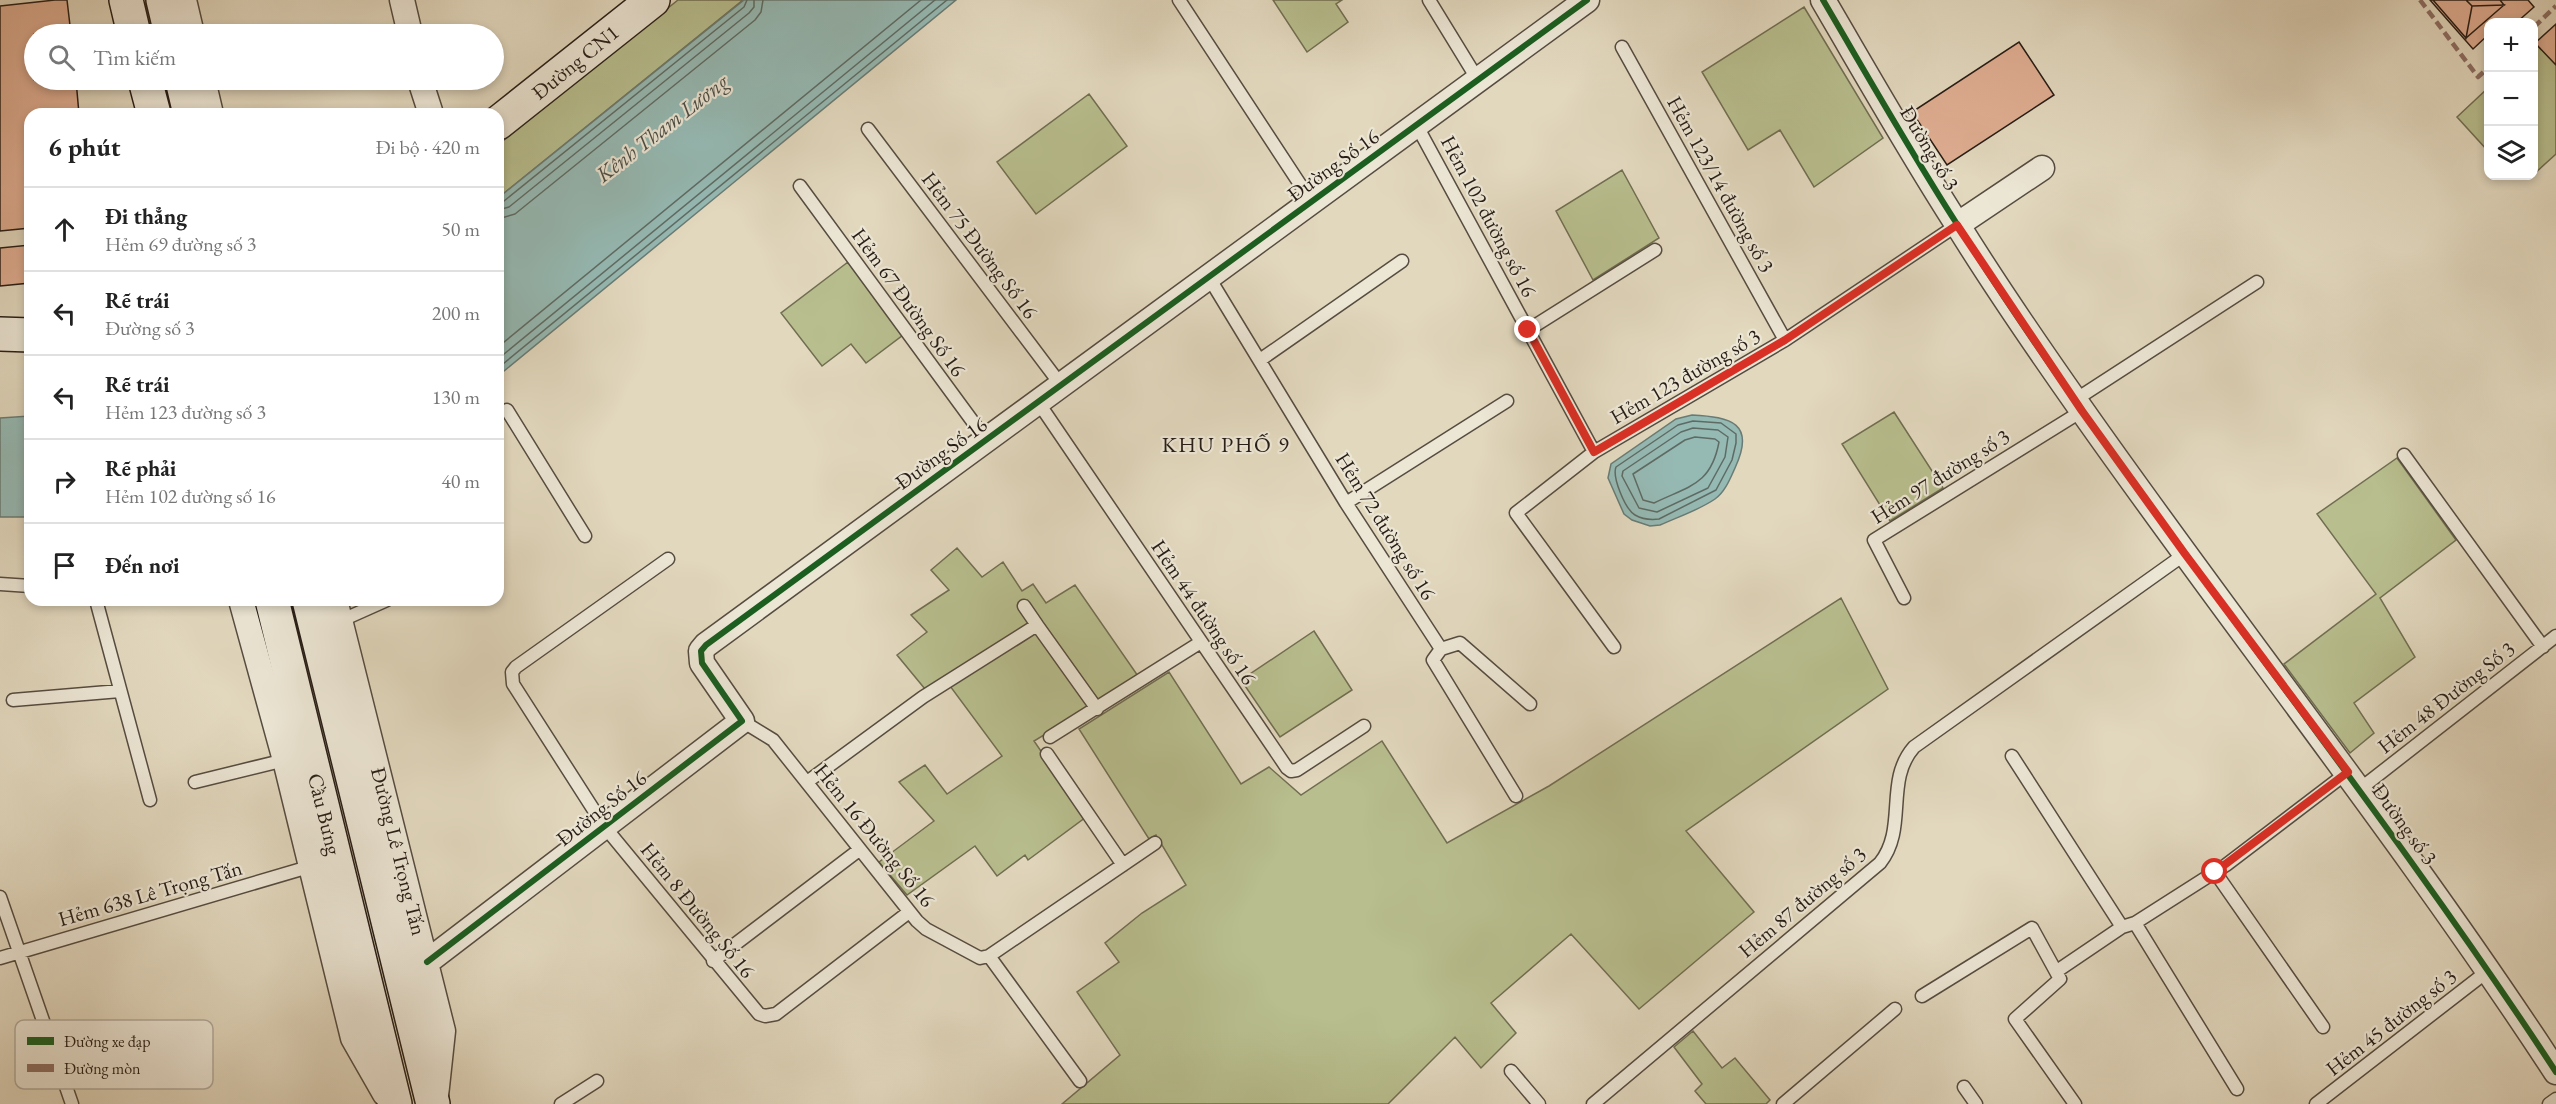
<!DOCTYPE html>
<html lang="vi">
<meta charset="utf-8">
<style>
body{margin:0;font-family:"EB Garamond",serif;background:#f2f2f2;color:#222}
.controls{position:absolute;right:18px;top:18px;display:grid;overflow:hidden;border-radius:12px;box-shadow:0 3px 9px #0003}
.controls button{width:54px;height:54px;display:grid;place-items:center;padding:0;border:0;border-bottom:2px solid #e0e0e0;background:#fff;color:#222;font:30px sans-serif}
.stop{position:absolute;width:18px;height:18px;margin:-14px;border:4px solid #d93025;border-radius:50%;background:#fff}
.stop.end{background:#d93025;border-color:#fff;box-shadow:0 2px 6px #0008}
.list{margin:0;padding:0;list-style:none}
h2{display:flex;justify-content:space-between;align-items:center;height:78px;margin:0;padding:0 24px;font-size:26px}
h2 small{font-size:20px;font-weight:400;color:#767676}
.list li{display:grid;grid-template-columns:39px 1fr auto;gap:18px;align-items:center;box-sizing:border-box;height:84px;padding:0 24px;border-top:2px solid #e0e0e0}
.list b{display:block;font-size:22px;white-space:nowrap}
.list p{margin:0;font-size:20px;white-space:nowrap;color:#767676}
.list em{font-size:20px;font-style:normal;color:#767676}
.icon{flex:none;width:33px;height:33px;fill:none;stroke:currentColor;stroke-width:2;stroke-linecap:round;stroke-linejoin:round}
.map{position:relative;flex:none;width:2556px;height:1104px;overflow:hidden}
.search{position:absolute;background:#fff;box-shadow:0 3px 9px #0003;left:24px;top:24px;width:480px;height:66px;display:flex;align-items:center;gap:15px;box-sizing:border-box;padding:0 21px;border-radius:33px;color:#767676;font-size:22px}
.panel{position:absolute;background:#fff;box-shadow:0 3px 9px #0003;left:24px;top:108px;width:480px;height:498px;border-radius:18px}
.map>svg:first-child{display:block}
</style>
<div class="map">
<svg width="2556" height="1104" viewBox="0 0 2556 1104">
<rect width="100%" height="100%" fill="#e2d8be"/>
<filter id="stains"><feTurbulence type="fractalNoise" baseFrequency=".00333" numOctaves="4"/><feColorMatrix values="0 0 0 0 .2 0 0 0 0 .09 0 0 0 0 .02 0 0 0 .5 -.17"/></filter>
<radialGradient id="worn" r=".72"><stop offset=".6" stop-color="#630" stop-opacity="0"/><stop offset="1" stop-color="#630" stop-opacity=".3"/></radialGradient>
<path fill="#b8be8e" stroke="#706e52" stroke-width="1.5" d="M678 0H743L498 198V145Z
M1273 0H1342L1336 4 1348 22 1307 52Z
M1804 7 1883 138 1814 187 1780 130 1748 150 1702 72Z
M2536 44 2556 65V154L2534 174V46Z
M2488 88V151L2457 117Z
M1089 94 1127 146 1036 214 997 162Z
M1622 170 1659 238 1593 280 1556 211Z
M848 262 903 335 866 363 851 344 822 366 781 313Z
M1894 412 1943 488 1890 521 1842 444Z
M2397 458 2456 540 2380 598 2415 657 2354 703 2374 733 2350 753 2284 664 2376 594 2317 514Z
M957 548 982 577 1003 562 1022 591 1033 584 1046 603 1075 585 1138 676 1098 700 1027 600 1018 606 1030 623 925 689 897 655 927 632 911 615 949 590 931 570Z
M1841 598 1888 689 1686 831 1754 912 1639 1009 1571 934 1491 1003 1516 1033 1481 1068 1455 1037 1388 1104H1062L1120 1055 1077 992 1119 962 1105 943 1142 913 1186 885 1156 835 1149 839 1079 729 1169 672 1241 784 1269 767 1301 795 1382 741 1447 843 1549 786Z
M1314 631 1352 690 1280 737 1241 680Z
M1036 632 1090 707 1034 741 1086 817 1028 860 1025 855 997 876 975 846 907 895 879 862 934 821 899 782 925 765 947 794 1002 756 950 686Z
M1693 1031 1722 1068 1735 1058 1770 1100 1766 1104H1706L1695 1091 1702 1084 1674 1047Z"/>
<path fill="#95b9b3" stroke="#697b74" stroke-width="1.5" d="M744 0H956L498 376V198Z
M1692 415C1731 417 1756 423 1735 468 1730 479 1725 492 1715 499 1699 510 1678 517 1660 525L1650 526 1632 520 1624 514 1608 478 1611 464 1676 419Z
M30 416V517H0V418Z"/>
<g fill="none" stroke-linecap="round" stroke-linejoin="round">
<path stroke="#5e6b64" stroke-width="1.5" d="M498 203 504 201 744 7 747 0
M498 210 509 207 749 13 754 7V0
M498 219 515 214 755 20 761 12 763 0
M498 347 921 0
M498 359 935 0
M498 368 947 0
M1693 421 1721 423 1736 434V443L1732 460 1716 490 1659 519C1651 520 1642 519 1635 515 1625 509 1612 477 1616 467L1678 425Z
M1693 428 1718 430 1728 437 1725 457 1708 488 1657 512 1639 508 1622 476 1623 471 1681 432Z
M1695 437 1715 439 1719 442C1711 485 1689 486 1654 503L1643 500 1633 474 1685 440Z"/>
</g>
<path fill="#dfad91" stroke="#271d16" stroke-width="1.5" d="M55 0H67L71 34H34V80H76L79 114H30V228L0 231V6Z
M2430 0H2528L2534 7 2517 22H2510L2507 19 2503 22H2488V35L2473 49Z
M2433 0H2466L2472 6 2466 38Z
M2466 0H2500L2504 5 2472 6Z
M2504 5 2466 38 2472 6Z
M2556 24V65L2535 43Z
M2019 42 2054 95 1947 165 1912 112Z
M30 245V283L0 286V248Z"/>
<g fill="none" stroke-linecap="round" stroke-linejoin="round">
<defs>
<path id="lane" d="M1179 0 1311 201
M1429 0 1478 80
M1622 47 1785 340
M1417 126 1594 452
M868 129 1061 385
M800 186 987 441
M1208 276 1346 503 1441 649 1433 660 1516 796
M1528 330 1655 250
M1260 360 1402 261
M2075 400 2257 282
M1038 402 1287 768 1291 771 1297 770 1364 726
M507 410 585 536
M2404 455 2543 647
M1346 503 1507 401
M668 559 516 667 512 672 513 684 604 826 759 1014 765 1016 776 1014 909 912
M0 584 30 586
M1904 598 1874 540 2082 411
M96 600 150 800
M1024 606 1037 625
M340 621 387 600
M1614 647 1516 513 1594 452 1785 340 1957 225
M1441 649 1460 643 1530 704
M13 700 120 691
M742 721 773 740 917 921 926 929 980 958 989 956 1155 843
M1050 737 1201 642
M1047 754 1123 865
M2012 756 2122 927 2135 923 2237 1089
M195 782 285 760
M807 782 923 697 1037 625 1097 709
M2360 789 2556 636
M2215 872 2323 1027
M0 897 72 1104
M2135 923 2226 865 2348 772
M989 956 1080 1081
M0 958 312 866
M713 961 859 850
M2057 971 2122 927
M1922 996 2032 928 2060 979 2015 1019 2075 1104
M1511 1071 1539 1104
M1964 1087 1976 1104
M561 1104 597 1081
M1593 1104 1880 863C1908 828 1884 781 1914 747L2185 554
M1783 1104 1895 1009
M2316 1104 2489 970
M2549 1104 2556 1099"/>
<path id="street" d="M184 0 192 34
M402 0 410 34
M1823 0C1867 75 1910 151 1957 224 1996 287 2038 348 2081 409 2237 631 2407 844 2556 1072
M203 80 211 114
M420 80 431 114
M1957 225 2042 168
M241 600 285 760 353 1038 385 1094
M335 600 443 1031 436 1096
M427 962 742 721 702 663 701 651 706 645 1587 0"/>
<path id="secondary" d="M126 0 134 34
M163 0 171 34
M145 80 154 114
M182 80 190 114
M498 123 653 0
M0 334 30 335
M272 600 395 1104
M309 600 433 1104"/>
</defs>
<use href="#lane" stroke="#564c40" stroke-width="15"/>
<use href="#street" stroke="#564c40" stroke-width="27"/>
<use href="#secondary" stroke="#271d16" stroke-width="36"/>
<use href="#lane" stroke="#ece6d5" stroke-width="12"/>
<use href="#street" stroke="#ece6d5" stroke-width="24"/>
<use href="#secondary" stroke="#ece6d5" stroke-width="33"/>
<path stroke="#8d6e63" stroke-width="4.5" stroke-dasharray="9 4.5" stroke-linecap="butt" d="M2420 0 2478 77 2488 68
M2534 27 2556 6"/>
<defs>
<path id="cycleway" d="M1823 0C1867 75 1910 151 1957 224 1996 287 2038 348 2081 409 2237 631 2407 844 2556 1072
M427 962 742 721 702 663 701 651 706 645 1587 0"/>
</defs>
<use href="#cycleway" stroke="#ece6d5" stroke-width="10"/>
<use href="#cycleway" stroke="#1b5e20" stroke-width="6"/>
</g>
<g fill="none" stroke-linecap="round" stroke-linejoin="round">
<path stroke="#d93025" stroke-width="8" d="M1528 330 1594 452 1785 340 1957 225 2082 411 2185 554 2348 772 2215 872"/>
</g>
<g text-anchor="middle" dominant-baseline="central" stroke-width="4.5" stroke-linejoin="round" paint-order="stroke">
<g font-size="21" fill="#271d16" stroke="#ece6d5">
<text transform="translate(575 62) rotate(-39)">Đường CN1</text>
<text transform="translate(1930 148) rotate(59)">Đường số 3</text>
<text transform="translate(1333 165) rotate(-36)">Đường Số 16</text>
<text transform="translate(1721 184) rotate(61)">Hẻm 123/14 đường số 3</text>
<text transform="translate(1489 216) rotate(62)">Hẻm 102 đường số 16</text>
<text transform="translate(980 245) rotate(53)">Hẻm 75 Đường Số 16</text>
<text transform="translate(909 302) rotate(54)">Hẻm 67 Đường Số 16</text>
<text transform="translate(1685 376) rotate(-30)">Hẻm 123 đường số 3</text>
<text transform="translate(941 453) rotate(-36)">Đường Số 16</text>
<text transform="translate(1940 476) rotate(-32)">Hẻm 97 đường số 3</text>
<text transform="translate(1386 526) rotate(58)">Hẻm 72 đường số 16</text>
<text transform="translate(1204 612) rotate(56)">Hẻm 44 đường số 16</text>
<text transform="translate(2446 697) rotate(-38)">Hẻm 48 Đường Số 3</text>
<text transform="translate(601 808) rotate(-38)">Đường Số 16</text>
<text transform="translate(325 814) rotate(76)">Cầu Bưng</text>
<text transform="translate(2405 824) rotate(54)">Đường số 3</text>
<text transform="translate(875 835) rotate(51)">Hẻm 16 Đường Số 16</text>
<text transform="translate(399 851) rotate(76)">Đường Lê Trọng Tấn</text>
<text transform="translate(150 893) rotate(-16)">Hẻm 638 Lê Trọng Tấn</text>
<text transform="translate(1802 902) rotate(-40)">Hẻm 87 đường số 3</text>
<text transform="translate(698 910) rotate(51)">Hẻm 8 Đường Số 16</text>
<text transform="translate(2391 1022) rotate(-38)">Hẻm 45 đường số 3</text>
</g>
<g font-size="22" font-style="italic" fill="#484c45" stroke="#ece6d5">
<text transform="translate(662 128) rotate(-38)">Kênh Tham Lương</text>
</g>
<g font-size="22" letter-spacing="1.5" fill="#271d16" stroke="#ece6d5">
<text x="1226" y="444">KHU PHỐ 9</text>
</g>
</g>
<rect x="15" y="1020" width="198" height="69" rx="9" fill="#ece6d5" stroke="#b1aa9c" stroke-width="1.5"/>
<rect x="27" y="1037" width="27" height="8" fill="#1b5e20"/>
<rect x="27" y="1064" width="27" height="8" fill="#8d6e63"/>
<g font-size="16" fill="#271d16">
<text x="64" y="1047">Đường xe đạp</text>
<text x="64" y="1074">Đường mòn</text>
</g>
<rect width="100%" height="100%" filter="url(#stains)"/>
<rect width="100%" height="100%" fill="url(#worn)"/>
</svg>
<div class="controls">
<button>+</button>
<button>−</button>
<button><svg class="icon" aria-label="layers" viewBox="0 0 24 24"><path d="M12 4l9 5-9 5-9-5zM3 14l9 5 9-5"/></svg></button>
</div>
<div class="stop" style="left:2215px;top:872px"></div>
<div class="stop end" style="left:1528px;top:330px"></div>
<div class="search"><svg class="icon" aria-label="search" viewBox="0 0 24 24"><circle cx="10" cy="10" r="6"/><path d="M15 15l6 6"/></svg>Tìm kiếm</div>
<section class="panel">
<h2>6 phút<small>Đi bộ · 420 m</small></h2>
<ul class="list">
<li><svg class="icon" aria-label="ahead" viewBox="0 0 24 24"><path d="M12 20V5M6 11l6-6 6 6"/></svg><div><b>Đi thẳng</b><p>Hẻm 69 đường số 3</p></div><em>50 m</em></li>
<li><svg class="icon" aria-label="left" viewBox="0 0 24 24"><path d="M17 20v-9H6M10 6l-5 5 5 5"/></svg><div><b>Rẽ trái</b><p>Đường số 3</p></div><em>200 m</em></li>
<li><svg class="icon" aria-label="left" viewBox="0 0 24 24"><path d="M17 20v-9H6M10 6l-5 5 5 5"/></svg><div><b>Rẽ trái</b><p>Hẻm 123 đường số 3</p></div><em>130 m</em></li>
<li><svg class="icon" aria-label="right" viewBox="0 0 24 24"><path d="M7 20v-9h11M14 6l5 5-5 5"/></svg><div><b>Rẽ phải</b><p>Hẻm 102 đường số 16</p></div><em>40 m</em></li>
<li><svg class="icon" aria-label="arrive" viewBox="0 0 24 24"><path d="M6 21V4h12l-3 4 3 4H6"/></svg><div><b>Đến nơi</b></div></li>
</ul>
</section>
</div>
